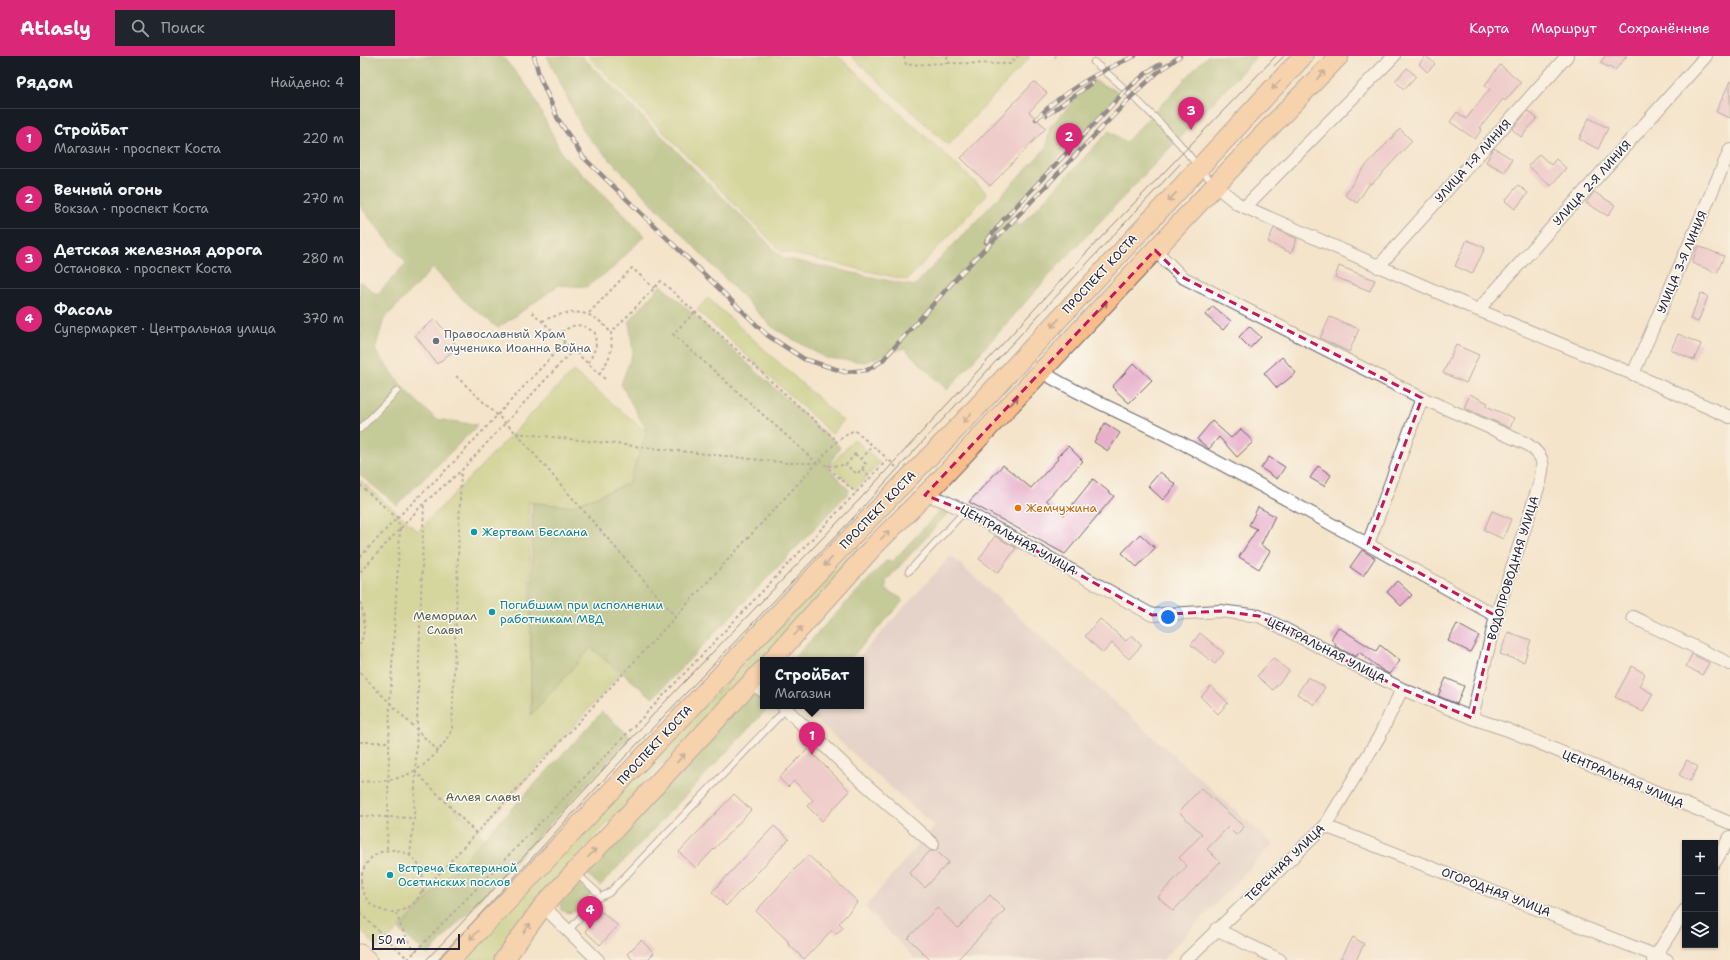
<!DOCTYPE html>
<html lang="ru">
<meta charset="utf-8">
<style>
body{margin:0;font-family:"Shantell Sans",sans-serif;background:#20242c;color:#f1f3f6}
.controls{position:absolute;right:12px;bottom:12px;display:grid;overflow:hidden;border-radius:0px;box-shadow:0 1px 3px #0004}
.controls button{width:36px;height:36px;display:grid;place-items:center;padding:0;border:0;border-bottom:1px solid #363941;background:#171b24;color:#f1f3f6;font:20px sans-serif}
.scale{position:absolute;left:12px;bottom:10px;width:88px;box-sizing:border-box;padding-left:4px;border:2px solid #22223b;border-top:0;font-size:11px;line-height:14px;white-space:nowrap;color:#22223b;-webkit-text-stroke:3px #fdfcf7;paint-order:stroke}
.you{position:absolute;left:808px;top:561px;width:14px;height:14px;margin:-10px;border:3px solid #fff;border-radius:50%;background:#1a73e8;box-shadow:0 0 0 6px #1a73e833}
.badge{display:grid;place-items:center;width:26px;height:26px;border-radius:50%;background:#db2777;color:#fff;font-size:13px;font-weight:700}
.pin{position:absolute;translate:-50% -33px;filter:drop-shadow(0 1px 2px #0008)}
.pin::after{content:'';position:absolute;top:21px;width:14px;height:12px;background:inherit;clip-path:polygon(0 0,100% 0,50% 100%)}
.popup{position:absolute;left:400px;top:601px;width:104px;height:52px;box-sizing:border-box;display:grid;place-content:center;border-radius:0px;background:#171b24;filter:drop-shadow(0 1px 3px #0005);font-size:13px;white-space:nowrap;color:#9ea1a6}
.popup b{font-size:15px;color:#f1f3f6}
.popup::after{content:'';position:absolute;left:50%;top:100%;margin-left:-8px;border:8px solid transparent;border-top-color:#171b24}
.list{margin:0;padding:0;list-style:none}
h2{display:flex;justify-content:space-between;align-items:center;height:52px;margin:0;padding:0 16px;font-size:17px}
h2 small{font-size:13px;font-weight:400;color:#9ea1a6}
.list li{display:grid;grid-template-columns:26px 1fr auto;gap:12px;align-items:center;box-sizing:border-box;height:60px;padding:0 16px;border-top:1px solid #363941}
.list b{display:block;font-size:15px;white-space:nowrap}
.list p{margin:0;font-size:13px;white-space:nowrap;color:#9ea1a6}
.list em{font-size:13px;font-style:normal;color:#9ea1a6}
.icon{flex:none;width:22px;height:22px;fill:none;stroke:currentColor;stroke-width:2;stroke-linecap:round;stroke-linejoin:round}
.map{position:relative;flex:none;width:1370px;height:904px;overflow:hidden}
header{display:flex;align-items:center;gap:24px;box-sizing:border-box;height:56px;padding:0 20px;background:#db2777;color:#fff}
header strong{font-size:19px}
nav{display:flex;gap:22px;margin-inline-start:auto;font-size:14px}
.search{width:280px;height:36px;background:#20242c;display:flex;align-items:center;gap:10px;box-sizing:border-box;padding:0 14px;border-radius:0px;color:#9ea1a6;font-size:15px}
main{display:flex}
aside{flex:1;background:#171b24}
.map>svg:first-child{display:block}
</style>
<header>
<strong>Atlasly</strong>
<div class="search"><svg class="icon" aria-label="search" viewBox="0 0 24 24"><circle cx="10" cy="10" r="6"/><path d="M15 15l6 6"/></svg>Поиск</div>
<nav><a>Карта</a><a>Маршрут</a><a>Сохранённые</a></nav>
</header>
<main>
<aside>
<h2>Рядом<small>Найдено: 4</small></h2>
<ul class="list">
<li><span class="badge">1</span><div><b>СтройБат</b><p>Магазин · проспект Коста</p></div><em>220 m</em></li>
<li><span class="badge">2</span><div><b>Вечный огонь</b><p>Вокзал · проспект Коста</p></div><em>270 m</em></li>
<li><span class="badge">3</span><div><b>Детская железная дорога</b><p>Остановка · проспект Коста</p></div><em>280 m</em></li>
<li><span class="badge">4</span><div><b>Фасоль</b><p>Супермаркет · Центральная улица</p></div><em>370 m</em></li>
</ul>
</aside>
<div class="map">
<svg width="1370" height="904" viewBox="0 0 1370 904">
<rect width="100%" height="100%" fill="#fdfcf7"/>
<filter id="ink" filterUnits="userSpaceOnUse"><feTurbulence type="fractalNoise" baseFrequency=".025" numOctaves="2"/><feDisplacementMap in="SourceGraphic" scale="8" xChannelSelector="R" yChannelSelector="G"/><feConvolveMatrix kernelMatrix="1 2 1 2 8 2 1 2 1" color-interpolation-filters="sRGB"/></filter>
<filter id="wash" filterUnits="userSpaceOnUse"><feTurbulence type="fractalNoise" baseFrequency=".012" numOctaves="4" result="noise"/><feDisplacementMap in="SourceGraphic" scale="16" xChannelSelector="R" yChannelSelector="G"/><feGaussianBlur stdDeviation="0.9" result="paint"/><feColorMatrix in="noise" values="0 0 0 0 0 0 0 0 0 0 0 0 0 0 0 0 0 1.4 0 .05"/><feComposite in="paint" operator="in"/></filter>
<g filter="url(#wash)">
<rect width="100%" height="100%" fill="#f4e4ca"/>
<path fill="#d2bdc7" d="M591 500 913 788 802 904H556L505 851 574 770 448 657 454 650H501V604H496Z"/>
<path fill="#afc468" stroke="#687352" d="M228 0H478L628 138 547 224 421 195Z
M491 0H669L670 1 588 89Z
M348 242 483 365 472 378 337 254Z
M213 315 287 376 269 427 210 451 169 446 171 658 231 591 260 618 119 776 90 749 125 782 19 893 0 874V424L58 475Z
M494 383 520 407 495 433 470 410Z
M498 490 502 494 176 844 135 904H98Z"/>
<path fill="#8baa5c" stroke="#56664c" d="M0 0H142L170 34 203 100 257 151 284 180 253 212 226 231 199 229 138 272 102 243 73 212 24 263 15 294 46 335 76 363 118 369 37 449 0 419V225L17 239 46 207 0 150Z
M187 0H222L423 202 554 230 686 92 690 71 733 24 760 37 697 103 681 124 648 158 660 170 749 75 766 86 847 0H897L697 211 587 334 544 292 505 306 465 302 412 271 225 78Z
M301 229 480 391 468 411 490 435 293 642 231 592 171 659 172 447 211 450 268 428 287 376 261 328 273 296 269 265Z
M583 451H587L590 455 526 525V534L541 542 542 546 489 604H432L526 505 532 506Z
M395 634 403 638V650H409L408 652 240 830 224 815Z
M242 656 271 681 68 899 39 874Z
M217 825 231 838C223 847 214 863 201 854L200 848 204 840Z"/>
<g id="blocks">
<path fill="#e7afca" d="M1066 0 1075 8 1067 16 1059 8Z
M1245 0H1267L1255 14 1240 7Z
M1140 9 1161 26 1145 45 1143 43 1120 72 1122 73 1115 83 1090 66 1097 56 1106 63 1130 33 1125 29Z
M1047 12 1056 20 1044 33 1035 25Z
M1370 25V62L1356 56Z
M674 26 687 37 669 56 686 72 630 130 601 102Z
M1168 55 1177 62 1161 81 1152 73Z
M1229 62 1248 72 1238 93 1219 83Z
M1040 73 1052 85 1012 128 1010 127 997 147 985 139 1001 115Z
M1134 92 1152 103 1145 116 1126 106Z
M1179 98 1191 109 1196 103 1206 112 1191 130 1168 110Z
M1158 129 1168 137 1155 153 1145 145Z
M1234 136 1255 149 1248 160 1226 147Z
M914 172 937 183 931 197 908 186Z
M1107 184 1125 192 1112 218 1095 210Z
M1338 190 1364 200 1357 217 1332 207Z
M979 210 1015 224 1010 235 975 221Z
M1341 237 1348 240 1338 266 1330 263Z
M853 250 871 265 863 274 845 259Z
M970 261 999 273 989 296 960 282Z
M75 263 98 291 77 308 55 279Z
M889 270 901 281 890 292 879 281Z
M1318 278 1341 288 1334 304 1311 294Z
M1096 289 1119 299 1106 327 1083 317Z
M922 301 936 317 917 332 904 317Z
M774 307 792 324 769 347 752 331Z
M1110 338 1128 347 1126 350 1154 362 1150 372 1104 352Z
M852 365 871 382 881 373 893 386 877 401 859 381 849 393 837 383Z
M745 367 760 377 748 395 734 386Z
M708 390 723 405 686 444 704 459 733 423 754 440 705 498 609 446 643 409 671 432 698 403 697 401Z
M909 401 925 411 917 423 901 412Z
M958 410 971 419 964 430 950 422Z
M800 416 816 429 803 444 788 430Z
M898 451 915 460 901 489 910 495 899 513 879 501 897 473 889 469Z
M1132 455 1151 463 1143 483 1124 474Z
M780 478 795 492 777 511 762 497Z
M635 480 656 492 638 517 619 503Z
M1002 494 1015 502 1003 520 990 511Z
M1037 525 1052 539 1041 550 1027 536Z
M740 563 766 585 772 579 782 589 769 603 752 587 743 597 725 580Z
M1097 568 1119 580 1110 596 1088 585Z
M978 571 1016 595 1020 589 1040 605 1029 618 1022 614 999 596 996 601 975 590 976 588 971 583Z
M1148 576 1171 584 1164 606 1140 598Z
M840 577 864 597 855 608 831 589Z
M1332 598 1349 607 1342 619 1326 610Z
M913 602 929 615 913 634 897 620Z
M1272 610 1285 618 1279 630 1293 638 1283 656 1255 641Z
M948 621 965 631 955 649 937 638Z
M1086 622 1104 630 1097 648 1078 640Z
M851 630 868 647 858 658 841 641Z
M448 693 490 735 462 765 447 750 453 744 434 725 428 731 419 722Z
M1327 704 1338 711 1330 725 1319 719Z
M841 732 884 771 876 779 868 771 847 793 860 806 813 855 798 841 827 810 819 802 842 778 819 756Z
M374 738 391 754 336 812 319 796Z
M414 770 429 783 366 850 352 836Z
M570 795H576L589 806 565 832 549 817Z
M448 799 498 846 479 867 483 871 477 878 472 874 444 903 427 887 429 886 396 855Z
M630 839 645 854 597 904H570L548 882 577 852 598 872Z
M242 856 258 870 240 889 225 875Z
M993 881 1004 888 996 904H980Z
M281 884 294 897 287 904H273L267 898Z"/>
</g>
</g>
<g filter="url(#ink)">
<use href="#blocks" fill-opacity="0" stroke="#6c666d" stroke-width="1"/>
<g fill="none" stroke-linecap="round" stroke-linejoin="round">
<defs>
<path id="service" d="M734 6C764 31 793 58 819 87 830 101 841 114 853 127
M0 373 37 335
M549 515 605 455
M216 817 237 836
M208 875 238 842 249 837 426 653"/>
<path id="minor" d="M856 130 878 148 1118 254 1273 318 1370 361
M885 151 1034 0
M795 194 822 221 1062 342 1167 388C1185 401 1184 406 1180 426L1136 560 1112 662
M1018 211 1207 0
M1118 254 1346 0
M682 316C726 343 774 362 820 386 926 442 1031 501 1136 560
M1273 318 1370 94
M565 439 582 444 605 455 792 559 860 555 899 560 1042 633 1112 662 1148 674 1370 767
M1008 488 1062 342
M1273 561 1370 608
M391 627 403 635
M423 650 496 720 573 788
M965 770 1307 904
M1355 806 1370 781
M183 850 238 904
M856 873 920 904
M826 904 965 770 1019 681 1042 633
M1293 904 1325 854"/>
<path id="secondary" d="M0 897 8 904"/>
<path id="primary" d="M412 604 514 490 576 428 895 87 979 0
M90 904 138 855 497 475 605 364 943 0
M144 904 183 850 403 614"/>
</defs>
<use href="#service" stroke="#6c666d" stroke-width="8"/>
<use href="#minor" stroke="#6c666d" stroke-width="14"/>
<use href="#secondary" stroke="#6c666d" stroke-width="19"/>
<use href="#primary" stroke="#6c666d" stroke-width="21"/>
<path stroke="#6c666d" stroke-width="2" stroke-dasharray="3 3" stroke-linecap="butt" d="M544 0 546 9 589 7
M587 0 589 7 650 8 658 0
M695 0 696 1
M172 256 247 325
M229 257 272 212 294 232
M182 265C210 253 231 251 251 277
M196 279C214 269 217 264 235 277L236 291 228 308
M239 318C250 303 253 295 251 277L301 225 477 385
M96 320 156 377 315 560
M156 377 428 407H457L477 385 494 374 528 403
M495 398 506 408 497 418 486 409Z
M501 403 513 390
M460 404 496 437
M468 410 486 409
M502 413 511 421
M0 429 37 462 40 473 30 646 27 794
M0 501 37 462 96 404 204 287
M0 516 64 447 101 415 213 294
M0 546C5 560 6 574 0 589
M60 564 95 560
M0 617 79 696
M0 686H29
M55 715 116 777
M0 726C9 725 19 726 28 724 57 720 79 699 92 674L101 415
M0 760 54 762
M1 825a31 31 0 1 1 62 0a31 31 0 1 1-62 0Z
M50 800 54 762 64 447
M62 836 457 407 313 278 335 256
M0 857 48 903 281 663 528 403 537 412
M36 857 42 873 55 896"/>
<use href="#service" stroke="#fff" stroke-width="6"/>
<use href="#minor" stroke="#fff" stroke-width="12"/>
<use href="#secondary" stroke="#fde4d0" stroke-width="17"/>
<use href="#primary" stroke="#f9bc8a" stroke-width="19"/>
<path stroke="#22223b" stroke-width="1" d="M914 10 924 0
M66 904 135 832 302 649 501 442 728 195 916 0
M78 904 263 703 494 461 647 293 820 108"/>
<defs>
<path id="rail" d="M174 0 179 19 198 63 223 101 407 279 444 303 485 316 507 314 522 305 601 217 645 173 772 40 797 17 820 0
M687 59 733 26
M676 63C705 34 738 16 775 0
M626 186 644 163 766 34 789 15 801 8"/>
</defs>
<use href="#rail" stroke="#22223b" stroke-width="4.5"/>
<use href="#rail" stroke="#fdfcf7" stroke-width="3" stroke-dasharray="9" stroke-linecap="butt"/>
</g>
<defs><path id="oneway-shaft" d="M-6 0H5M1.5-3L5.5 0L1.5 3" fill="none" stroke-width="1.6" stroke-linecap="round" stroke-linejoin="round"/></defs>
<g stroke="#8e6f62">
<use href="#oneway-shaft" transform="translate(961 19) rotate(-46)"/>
<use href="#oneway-shaft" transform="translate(916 29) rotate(133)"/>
<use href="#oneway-shaft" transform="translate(812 141) rotate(133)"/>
<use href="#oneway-shaft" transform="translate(743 250) rotate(-47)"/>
<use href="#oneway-shaft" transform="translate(695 267) rotate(133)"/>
<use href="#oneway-shaft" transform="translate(654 345) rotate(-47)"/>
<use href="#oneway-shaft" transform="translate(607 362) rotate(133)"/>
<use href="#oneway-shaft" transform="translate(525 479) rotate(-45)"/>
<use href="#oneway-shaft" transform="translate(468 506) rotate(133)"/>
<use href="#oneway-shaft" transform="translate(438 575) rotate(-48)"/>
<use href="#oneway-shaft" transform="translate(321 702) rotate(-47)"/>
<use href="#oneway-shaft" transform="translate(232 797) rotate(-47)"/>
<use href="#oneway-shaft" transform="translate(167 872) rotate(-54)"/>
<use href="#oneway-shaft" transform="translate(114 879) rotate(135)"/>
</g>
</g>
<path d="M0 0H1370V904H0ZM795 194 822 221 1062 342 1008 488 1136 560 1112 662 1042 633 899 560 860 555 792 559 605 455 565 439Z" fill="#f4e4ca" fill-opacity=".55" fill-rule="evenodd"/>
<path fill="none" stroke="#c2185b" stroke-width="3" stroke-dasharray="8 5" stroke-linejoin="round" d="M795 194 822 221 1062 342 1008 488 1136 560 1112 662 1042 633 899 560 860 555 792 559 605 455 565 439Z"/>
<circle fill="#6b7280" stroke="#fdfcf7" stroke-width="1.5" cx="76" cy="285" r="4"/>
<circle fill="#e8710a" stroke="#fdfcf7" stroke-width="1.5" cx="658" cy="452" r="4"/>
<g fill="#0f9aa8" stroke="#fdfcf7" stroke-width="1.5">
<circle cx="114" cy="476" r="4"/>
<circle cx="132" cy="556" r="4"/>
<circle cx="30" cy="819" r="4"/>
</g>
<g text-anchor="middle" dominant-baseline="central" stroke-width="3" stroke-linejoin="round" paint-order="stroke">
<g font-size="12" fill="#22223b" stroke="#fdfcf7">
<text transform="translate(1113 105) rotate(-48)">УЛИЦА 1-Я ЛИНИЯ</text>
<text transform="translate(1232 127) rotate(-48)">УЛИЦА 2-Я ЛИНИЯ</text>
<text transform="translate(1322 206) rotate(-67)">УЛИЦА 3-Я ЛИНИЯ</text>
<text transform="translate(740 218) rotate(-47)">ПРОСПЕКТ КОСТА</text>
<text transform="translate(518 454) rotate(-46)">ПРОСПЕКТ КОСТА</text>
<text transform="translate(658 484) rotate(29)">ЦЕНТРАЛЬНАЯ УЛИЦА</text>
<text transform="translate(1153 512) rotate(-73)">ВОДОПРОВОДНАЯ УЛИЦА</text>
<text transform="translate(966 594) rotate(27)">ЦЕНТРАЛЬНАЯ УЛИЦА</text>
<text transform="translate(295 689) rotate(-47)">ПРОСПЕКТ КОСТА</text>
<text transform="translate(1263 723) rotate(23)">ЦЕНТРАЛЬНАЯ УЛИЦА</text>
<text transform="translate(925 807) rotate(-44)">ТЕРЕЧНАЯ УЛИЦА</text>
<text transform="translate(1136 836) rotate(21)">ОГОРОДНАЯ УЛИЦА</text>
</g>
<g font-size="12" fill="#5b616d" stroke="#fdfcf7" text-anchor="start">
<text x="84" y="278">Православный Храм<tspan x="84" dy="14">мученика Иоанна Война</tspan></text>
</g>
<g font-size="12" fill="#c56008" stroke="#fdfcf7" text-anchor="start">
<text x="666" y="452">Жемчужина</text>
</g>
<g font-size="12" fill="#0d838f" stroke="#fdfcf7" text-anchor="start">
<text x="122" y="476">Жертвам Беслана</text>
<text x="140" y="549">Погибшим при исполнении<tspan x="140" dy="14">работникам МВД</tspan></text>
<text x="38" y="812">Встреча Екатериной<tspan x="38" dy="14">Осетинских послов</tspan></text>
</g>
<g font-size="12" fill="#535b4b" stroke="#fdfcf7">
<text x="85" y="560">Мемориал<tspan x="85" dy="14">Славы</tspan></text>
<text x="123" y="741">Аллея славы</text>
</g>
</g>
</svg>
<div class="controls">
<button>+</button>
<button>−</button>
<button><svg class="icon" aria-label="layers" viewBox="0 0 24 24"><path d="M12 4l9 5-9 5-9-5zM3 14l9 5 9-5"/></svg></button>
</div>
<div class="scale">50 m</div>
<div class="you"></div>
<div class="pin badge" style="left:452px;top:699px">1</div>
<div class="popup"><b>СтройБат</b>Магазин</div>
<div class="pin badge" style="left:709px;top:100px">2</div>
<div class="pin badge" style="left:831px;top:74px">3</div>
<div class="pin badge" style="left:230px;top:873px">4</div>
</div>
</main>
